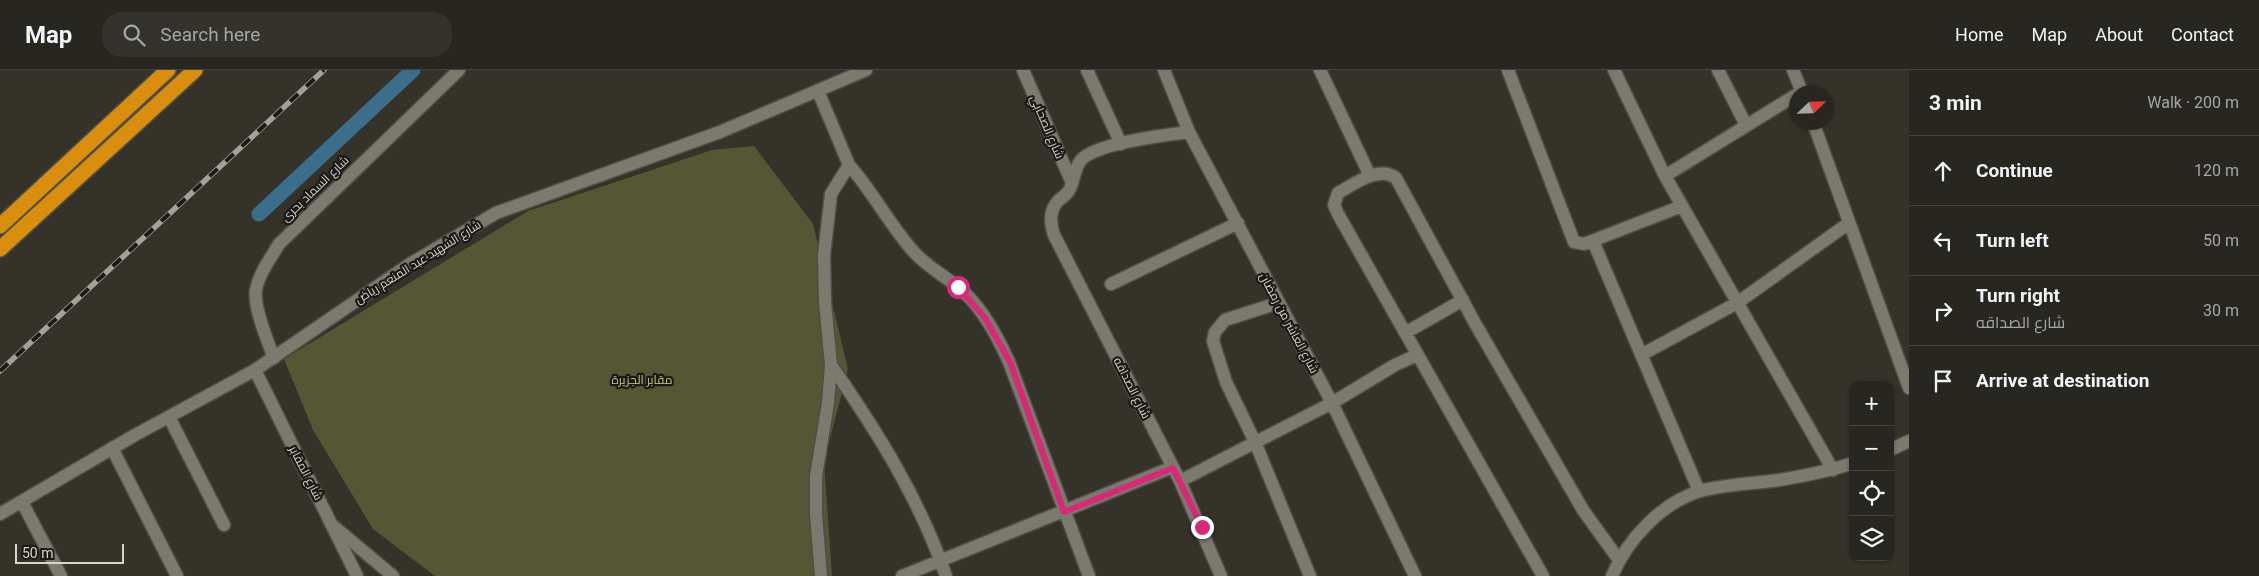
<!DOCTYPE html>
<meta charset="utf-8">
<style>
body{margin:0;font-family:Roboto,Cairo,sans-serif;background:#34322d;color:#f1f3f6}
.controls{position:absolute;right:15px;bottom:15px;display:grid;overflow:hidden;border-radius:10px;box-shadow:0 1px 4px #0004}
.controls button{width:45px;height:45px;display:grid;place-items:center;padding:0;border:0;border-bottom:1px solid #44433e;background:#282620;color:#f1f3f6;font:25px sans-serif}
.compass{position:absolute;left:1789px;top:15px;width:45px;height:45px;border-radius:50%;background:#282620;box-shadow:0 1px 4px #0004;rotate:67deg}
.scale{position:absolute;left:15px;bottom:12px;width:109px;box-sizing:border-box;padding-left:5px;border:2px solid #d5d4ce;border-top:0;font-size:14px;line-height:18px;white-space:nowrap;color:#d5d4ce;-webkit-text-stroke:4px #1b1a16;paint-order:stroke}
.stop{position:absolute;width:15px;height:15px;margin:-11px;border:4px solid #db2777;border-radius:50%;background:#fff}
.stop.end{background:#db2777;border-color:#fff;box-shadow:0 1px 5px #0008}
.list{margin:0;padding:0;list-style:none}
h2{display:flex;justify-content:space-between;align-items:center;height:65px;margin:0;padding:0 20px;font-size:21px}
h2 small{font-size:16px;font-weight:400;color:#a5a5a5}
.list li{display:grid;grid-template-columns:32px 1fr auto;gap:15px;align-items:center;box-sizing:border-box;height:70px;padding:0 20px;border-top:1px solid #44433e}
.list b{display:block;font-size:19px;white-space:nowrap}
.list p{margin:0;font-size:16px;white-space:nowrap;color:#a5a5a5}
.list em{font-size:16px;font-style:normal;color:#a5a5a5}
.icon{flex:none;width:28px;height:28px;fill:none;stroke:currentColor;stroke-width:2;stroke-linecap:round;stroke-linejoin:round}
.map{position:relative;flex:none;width:1909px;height:506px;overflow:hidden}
header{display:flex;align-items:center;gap:30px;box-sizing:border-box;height:70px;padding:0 25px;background:#282620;border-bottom:1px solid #44433e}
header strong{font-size:24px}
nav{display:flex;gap:28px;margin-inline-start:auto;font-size:18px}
.search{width:350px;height:45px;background:#34322d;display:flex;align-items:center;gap:12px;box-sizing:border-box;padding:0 18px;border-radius:20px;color:#a5a5a5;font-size:19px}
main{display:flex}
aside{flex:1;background:#282620}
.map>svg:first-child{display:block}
</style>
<header>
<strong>Map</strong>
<div class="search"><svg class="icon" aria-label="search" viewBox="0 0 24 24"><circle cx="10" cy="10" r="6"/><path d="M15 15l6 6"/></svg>Search here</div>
<nav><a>Home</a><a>Map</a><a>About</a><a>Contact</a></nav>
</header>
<main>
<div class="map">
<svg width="1909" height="506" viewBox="0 0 1909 506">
<rect width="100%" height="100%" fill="#35322a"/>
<path fill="#545734" d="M754 76 813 154 848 299 824 392 832 506H435L373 459 313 360 284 289 528 141 712 80Z"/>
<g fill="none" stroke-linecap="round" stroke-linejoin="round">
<path stroke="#3a6e8a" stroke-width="15" d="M259 144 413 0"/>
<defs>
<path id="street" d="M1023 0 1072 113
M1087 0 1121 74
M1164 0 1189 62 1332 333 1415 506
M1320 0 1370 106
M1508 0 1574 172 1584 174 1682 136
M1614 0 1665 106
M1718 0 1746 55
M1793 0 1802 22
M818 21 849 95 831 124 824 185 825 232 831 295 828 333 816 406V444L821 506
M1796 25 1665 106 1833 400
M1813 52 1909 318
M1189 62C1165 65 1097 73 1081 90 1073 100 1075 112 1068 122 1066 125 1062 127 1059 130 1049 140 1050 152 1054 165L1180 411 1221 506
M849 95C873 122 889 154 913 181 926 196 942 204 958 217 981 235 997 265 1009 292L1089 506
M1593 171 1699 421
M1111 214 1238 153
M1278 233 1225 250 1215 262 1213 271 1226 312 1255 372 1310 506
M1405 263 1463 230
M1641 285 1737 233 1849 153
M274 288C268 272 253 237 256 220 259 203 271 188 279 174L459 0
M831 295C878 363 919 428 946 506
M169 347 224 455
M112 378 177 506
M1890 380 1909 371
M1180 411 1332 333 1395 295 1417 285
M22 432 61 506
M331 454 393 506
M902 506 1173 397
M1543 506 1338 144 1334 135 1338 123C1354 114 1379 95 1396 108L1476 255 1583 440 1619 490
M1612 506C1627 470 1661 433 1700 421 1725 414 1752 414 1779 410 1804 406 1829 401 1853 393"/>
<path id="secondary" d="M255 300 357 506
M0 444 135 365 255 300 410 194 496 143 720 62 866 0"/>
<path id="highway" d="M0 156 168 0
M0 179 195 0"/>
</defs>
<use href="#street" stroke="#504e47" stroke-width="15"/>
<use href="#secondary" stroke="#504e47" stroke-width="15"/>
<use href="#highway" stroke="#504e47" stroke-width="18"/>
<use href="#street" stroke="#7c796f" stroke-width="12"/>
<use href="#secondary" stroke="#7c796f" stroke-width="12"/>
<use href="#highway" stroke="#da8e0d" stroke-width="15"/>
<defs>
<path id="rail" d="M0 301 324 0"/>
</defs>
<use href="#rail" stroke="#a3a19a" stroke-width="5.5"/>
<use href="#rail" stroke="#1b1a16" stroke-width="4" stroke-dasharray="11" stroke-linecap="butt"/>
</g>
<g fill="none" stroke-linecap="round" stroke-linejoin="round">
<path stroke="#db2777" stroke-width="6" d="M958 217 985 248 1010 292 1064 442 1173 398 1202 457"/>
</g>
<g text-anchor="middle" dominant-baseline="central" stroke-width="4.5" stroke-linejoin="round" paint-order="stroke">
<g font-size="12" fill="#d5d4ce" stroke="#1b1a16">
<text transform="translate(1047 57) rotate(67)">شارع الصحابي</text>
<text transform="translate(315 119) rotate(-44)">شارع السماد بحرى</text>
<text transform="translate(418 192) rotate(-32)">شارع الشهيد عبد المنعم رياض</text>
<text transform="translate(1289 253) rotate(62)">شارع العاشر من رمضان</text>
<text transform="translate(1132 318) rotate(63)">شارع الصداقه</text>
<text transform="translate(306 403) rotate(63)">شارع المقابر</text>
</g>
<g font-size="12" fill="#c2c87a" stroke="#1b1a16">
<text x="642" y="310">مقابر الجزيرة</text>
</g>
</g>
</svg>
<div class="controls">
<button>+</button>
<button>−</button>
<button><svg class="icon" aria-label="locate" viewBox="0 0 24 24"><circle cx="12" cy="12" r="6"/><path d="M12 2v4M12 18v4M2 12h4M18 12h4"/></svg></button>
<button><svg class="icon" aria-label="layers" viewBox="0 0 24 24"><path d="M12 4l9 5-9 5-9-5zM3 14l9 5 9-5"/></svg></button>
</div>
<svg class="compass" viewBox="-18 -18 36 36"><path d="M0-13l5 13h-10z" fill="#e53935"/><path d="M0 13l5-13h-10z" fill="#a5a5a5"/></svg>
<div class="scale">50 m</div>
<div class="stop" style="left:958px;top:217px"></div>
<div class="stop end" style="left:1202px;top:457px"></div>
</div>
<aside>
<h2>3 min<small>Walk · 200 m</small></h2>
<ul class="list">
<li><svg class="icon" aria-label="ahead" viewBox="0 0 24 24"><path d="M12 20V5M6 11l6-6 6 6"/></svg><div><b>Continue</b></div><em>120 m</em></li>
<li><svg class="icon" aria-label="left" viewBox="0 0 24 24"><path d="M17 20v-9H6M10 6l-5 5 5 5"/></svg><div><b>Turn left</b></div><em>50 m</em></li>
<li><svg class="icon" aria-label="right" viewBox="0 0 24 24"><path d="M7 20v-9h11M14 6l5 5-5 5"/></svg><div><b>Turn right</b><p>شارع الصداقه</p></div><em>30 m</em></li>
<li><svg class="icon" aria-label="arrive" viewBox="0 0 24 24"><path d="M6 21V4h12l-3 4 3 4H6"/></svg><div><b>Arrive at destination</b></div></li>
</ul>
</aside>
</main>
